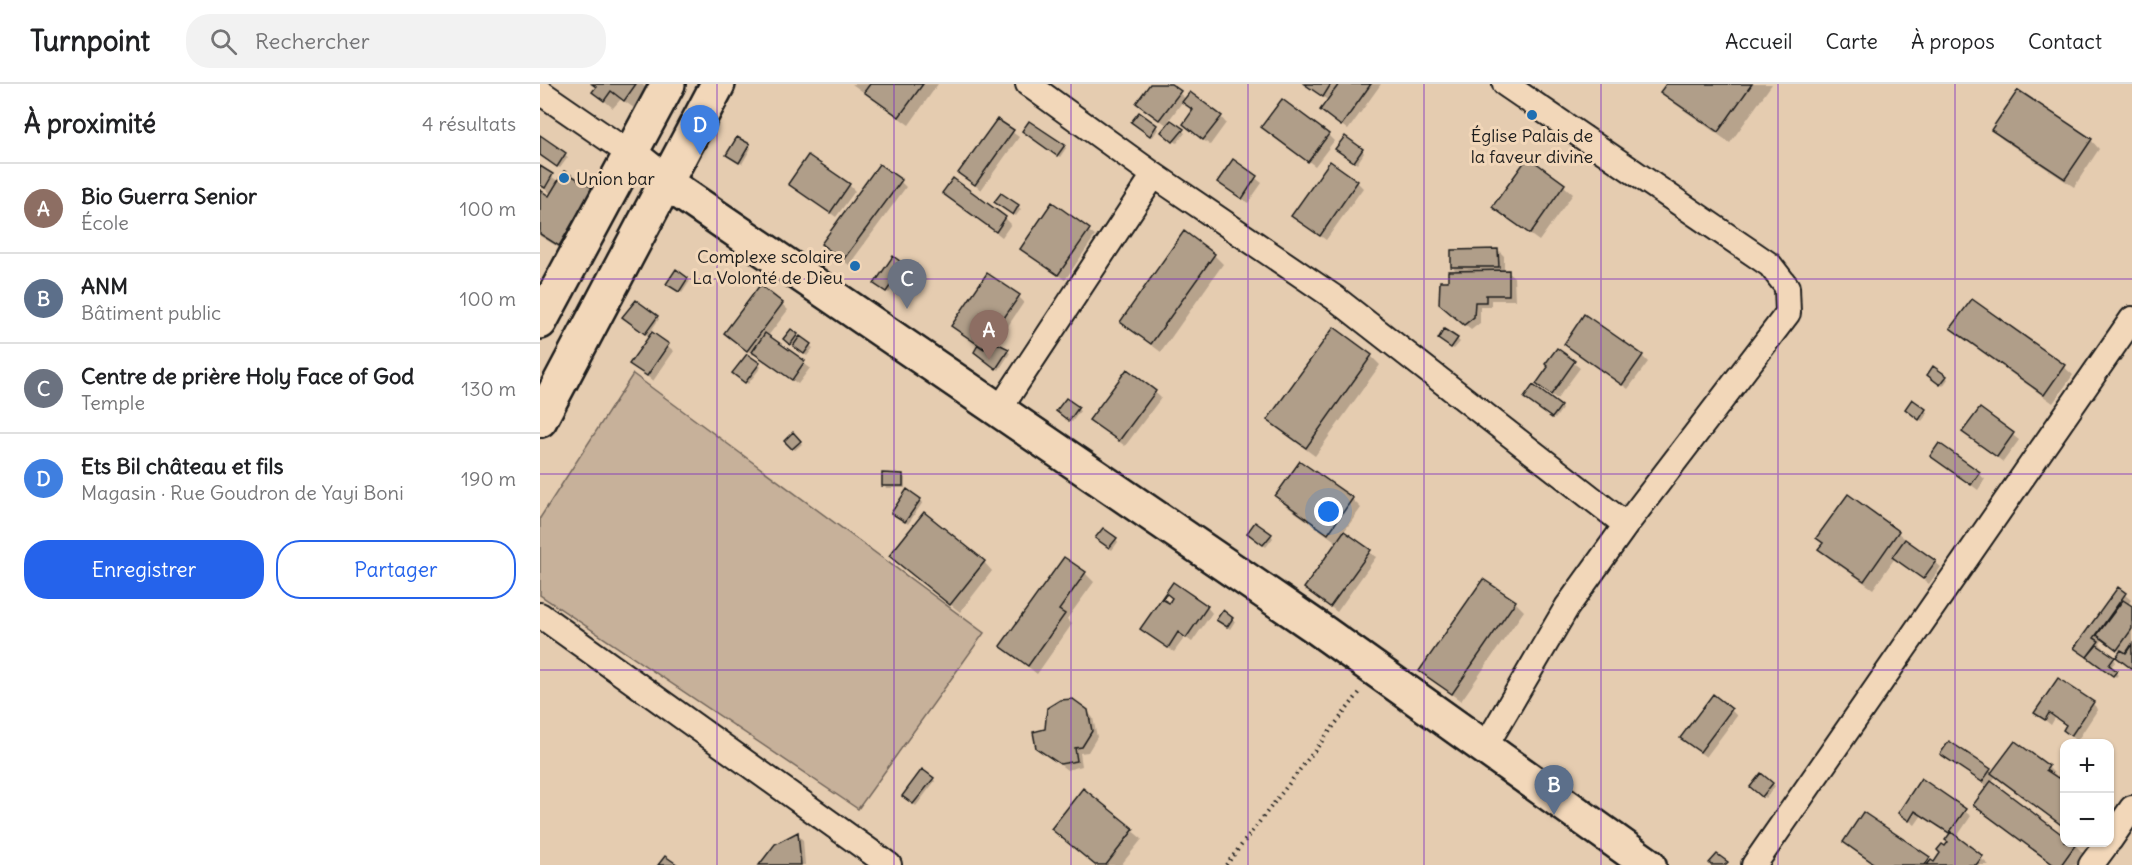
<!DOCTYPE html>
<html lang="fr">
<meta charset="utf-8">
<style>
body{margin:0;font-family:Delius,sans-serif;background:#f2f2f2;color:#202124}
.controls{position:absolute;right:18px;bottom:18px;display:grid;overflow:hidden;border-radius:12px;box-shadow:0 2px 4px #0004}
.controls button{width:54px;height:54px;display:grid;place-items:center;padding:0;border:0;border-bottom:2px solid #e0e0e0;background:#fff;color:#202124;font:30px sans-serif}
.you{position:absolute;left:789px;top:428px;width:21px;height:21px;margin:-15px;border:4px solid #fff;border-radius:50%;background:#1a73e8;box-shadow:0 0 0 9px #1a73e833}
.badge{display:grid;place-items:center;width:39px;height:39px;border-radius:50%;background:#2563eb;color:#fff;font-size:20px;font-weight:700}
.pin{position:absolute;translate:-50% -50px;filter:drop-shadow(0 2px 3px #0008)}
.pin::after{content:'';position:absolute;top:32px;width:21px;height:18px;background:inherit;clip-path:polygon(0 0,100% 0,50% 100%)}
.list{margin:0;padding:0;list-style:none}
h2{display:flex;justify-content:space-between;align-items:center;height:78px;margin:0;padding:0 24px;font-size:26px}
h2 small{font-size:20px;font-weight:400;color:#757577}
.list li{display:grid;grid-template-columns:39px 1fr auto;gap:18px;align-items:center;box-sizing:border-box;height:90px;padding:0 24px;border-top:2px solid #e0e0e0}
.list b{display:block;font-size:22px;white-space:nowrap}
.list p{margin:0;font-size:20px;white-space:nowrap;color:#757577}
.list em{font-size:20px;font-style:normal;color:#757577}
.actions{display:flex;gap:12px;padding:18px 24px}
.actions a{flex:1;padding:14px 0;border:2px solid #2563eb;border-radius:24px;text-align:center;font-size:21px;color:#2563eb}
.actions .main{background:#2563eb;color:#fff}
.icon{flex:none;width:33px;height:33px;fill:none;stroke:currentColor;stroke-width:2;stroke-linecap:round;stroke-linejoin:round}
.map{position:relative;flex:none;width:1592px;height:781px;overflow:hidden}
header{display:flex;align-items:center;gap:36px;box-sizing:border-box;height:84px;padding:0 30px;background:#fff;border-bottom:2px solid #e0e0e0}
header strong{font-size:28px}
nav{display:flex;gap:33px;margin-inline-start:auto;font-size:21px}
.search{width:420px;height:54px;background:#f2f2f2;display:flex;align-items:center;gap:15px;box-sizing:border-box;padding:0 21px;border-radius:24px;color:#757577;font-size:22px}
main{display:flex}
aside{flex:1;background:#fff}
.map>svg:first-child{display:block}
</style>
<header>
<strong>Turnpoint</strong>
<div class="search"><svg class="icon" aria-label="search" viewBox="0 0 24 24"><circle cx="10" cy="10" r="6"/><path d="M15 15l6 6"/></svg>Rechercher</div>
<nav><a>Accueil</a><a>Carte</a><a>À propos</a><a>Contact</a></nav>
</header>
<main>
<aside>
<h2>À proximité<small>4 résultats</small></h2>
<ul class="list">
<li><span class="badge" style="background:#8d6e63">A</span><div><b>Bio Guerra Senior</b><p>École</p></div><em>100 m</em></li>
<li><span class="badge" style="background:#5c6f8a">B</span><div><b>ANM</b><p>Bâtiment public</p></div><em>100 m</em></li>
<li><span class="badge" style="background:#6b7280">C</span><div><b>Centre de prière Holy Face of God</b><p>Temple</p></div><em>130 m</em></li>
<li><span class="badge" style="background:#3f7fe0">D</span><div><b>Ets Bil château et fils</b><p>Magasin · Rue Goudron de Yayi Boni</p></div><em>190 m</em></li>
</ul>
<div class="actions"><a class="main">Enregistrer</a><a>Partager</a></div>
</aside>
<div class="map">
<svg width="1592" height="781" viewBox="0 0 1592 781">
<rect width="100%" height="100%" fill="#e5ccb0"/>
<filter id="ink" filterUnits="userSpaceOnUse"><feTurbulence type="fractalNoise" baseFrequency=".0167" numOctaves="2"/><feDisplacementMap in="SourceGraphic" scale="12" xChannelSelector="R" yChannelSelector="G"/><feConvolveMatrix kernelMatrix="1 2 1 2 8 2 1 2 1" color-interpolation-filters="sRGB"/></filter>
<g filter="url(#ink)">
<path fill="#c7b19a" stroke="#72665b" stroke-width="1.5" d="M93 290 444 549 318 725 0 511V434Z"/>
<path fill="#0003" d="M50 0H102L107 5 94 24 81 15 73 24 54 8 56 4Z
M312 0H398L369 41Z
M612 0H628L646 15 681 33 686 39 670 61 650 46 655 27 643 17 629 36 645 49 637 59 623 48 628 42 604 24Z
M763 0H841L808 46 786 29 789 17Z
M1128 0H1232L1190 59 1134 19 1122 8Z
M457 37 479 53 441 106 426 94Z
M596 40 616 42 618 45 613 53Z
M1453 46 1551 56 1559 65 1534 103 1462 55Z
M729 48 788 51 794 57 775 82Z
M486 49 524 62 526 64 520 73Z
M0 53 28 73 20 84 0 70Z
M209 61 211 64 202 80 191 74Z
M822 66 824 69 817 80 800 67Z
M988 75 1024 102 1033 110 999 157 963 131 954 123Z
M693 77 722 99 708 119 685 103Z
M0 84 19 98 25 89 52 106 61 114 28 169 0 152V108L10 114 12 110 0 102Z
M361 98 366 103 309 181 289 165Z
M817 98 823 104 786 156 753 132Z
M250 100 309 101 315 107 296 133Z
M404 109 465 134 471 140 462 153Z
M462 111 481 125 476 132 459 121Z
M512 120 555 152 525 196 488 170Z
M958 166 964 172V188H968L974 193 975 216H951V223H940V239L931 246 906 226 910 199 918 188 912 183Z
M674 171 683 180 621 268 591 246 582 238Z
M364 182 367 184 349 209 338 202Z
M147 195 150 197 142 209 131 202Z
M479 213 484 218 456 260 470 269 459 286 436 268 440 262 419 248Z
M1432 217 1524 283 1533 291 1513 319 1421 253 1412 244Z
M242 220 248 226 228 252 270 284 258 300 215 269 213 271 186 249Z
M117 233 119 235 110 248 134 267 113 297 91 280 110 253 87 236Z
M257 251 273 264 267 272 247 258Z
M917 255 920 258 914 265 902 257Z
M1025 259 1102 272 1108 278 1088 305Z
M1017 266 1040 284 1017 315 1004 305Z
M831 272 840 281 775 372 738 345 729 336Z
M219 280 221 283 208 300 196 291Z
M1406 293 1408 295 1403 302 1391 294Z
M615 308 621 314 585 362 557 341Z
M526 316 540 327 532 338 521 330Z
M988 316 1020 323 1022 325 1015 335Z
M1372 317 1388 329 1382 337 1369 327Z
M1440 326 1479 356 1463 378 1424 348Z
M253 350 262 360 255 366 246 357Z
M1399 361 1445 395 1438 406 1391 371Z
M362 391 365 394V404H346L344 401Z
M736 412 812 415 821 424 803 449 836 473 797 528 766 504 798 459 745 421Z
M1308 413 1358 449 1401 483 1389 500 1355 474 1333 505 1289 474 1280 465 1284 460 1278 454Z
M380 416 383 418 368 440 355 431Z
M711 451H731L733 454 726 463Z
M576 455 578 458 572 466 560 457Z
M444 478 452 487 420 528 360 481Z
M545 489 554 498 527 535 532 540 497 590 462 562Z
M944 497 975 518 984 527 921 617 890 595 881 587Z
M1578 505 1591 516 1588 521 1592 524V585L1578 573 1581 568 1563 555 1560 560 1564 564 1562 567 1576 577 1570 584 1578 591 1576 593 1542 569Z
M629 521 667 523 672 529 652 558 645 553 634 568 608 550Z
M692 535 695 537 690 545 680 538Z
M1553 620 1558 625 1537 657 1525 646 1527 642 1515 634 1511 641 1496 629Z
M1191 626 1197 632 1166 673 1148 660Z
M547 627 553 634 557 653 548 668 540 669 542 682 527 686 497 663Z
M1408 675 1450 687 1453 690 1508 683 1517 692 1515 694 1518 696 1521 692 1524 695V743L1456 692 1451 699 1524 753V758H1531L1535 761 1544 770 1536 781H1513L1444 729 1435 721 1448 703Z
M1221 691 1235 702 1226 714 1215 705Z
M393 695 395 697 376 722 366 714Z
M1381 696 1431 732 1416 754 1449 781H1335L1313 766 1305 758 1389 775 1394 780 1405 764 1411 751 1382 731 1375 741 1359 729Z
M543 706 602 755 581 781H555Z
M257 750 263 756 265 781H221Z"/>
<path fill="#b09e89" stroke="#1c1c1c" stroke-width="1.5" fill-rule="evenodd" d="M52 0H96L84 17 71 7 64 17 52 8 56 3Z
M330 0H383L359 33 324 8Z
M610 0H631L641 7 619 36 596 19Z
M764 0H791L783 13Z
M799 0H831L801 42 780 26Z
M1126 0H1212L1178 48 1120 8Z
M1478 6 1552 55 1525 95 1451 46Z
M650 8 682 32 663 56 643 40 653 26 642 18Z
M742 15 789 50 768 78 721 43Z
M599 28 617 41 610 52 591 38Z
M457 35 474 46 435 101 418 89Z
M631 36 644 45 633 58 621 48Z
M489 37 525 61 517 72 482 47Z
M0 51 26 69 17 83 0 71Z
M805 52 823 65 814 78 795 65Z
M197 53 210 60 199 79 186 71Z
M268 71 310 100 290 129 248 100Z
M988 73 1025 100 990 150 952 123Z
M693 75 717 92 702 115 677 98Z
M790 77 818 97 780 152 751 132Z
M339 80 362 96 303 176 281 160Z
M0 82 13 90 5 104 0 101Z
M24 87 53 104 19 162 0 150V106L9 112Z
M413 94 466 133 456 148 402 109Z
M461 109 479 121 473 131 454 118Z
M512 118 550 145 518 191 480 165Z
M644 147 675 170 611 260 580 238Z
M958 165 959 183H911V166Z
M353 172 365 181 346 208 334 200Z
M136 185 148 194 139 208 126 200Z
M969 186V211H946V218H935L934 233 924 241 899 220 900 197H908V187Z
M447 189 480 211 443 264 411 242Z
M220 201 243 219 207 267 184 249Z
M1432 215 1525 281 1504 311 1410 244Z
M96 216 118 232 105 250 82 233Z
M1044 230 1103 271 1082 301 1024 260Z
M794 243 832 271 766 364 727 336Z
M251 245 258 250 250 261 243 255Z
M904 245 918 254 911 264 898 255Z
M112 248 129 260 107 292 89 280Z
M225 249 265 277 252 296 212 268Z
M260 252 271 260 264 270 253 262Z
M450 256 469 265 456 285 434 268 438 261 444 265Z
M1017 264 1035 277 1011 311 996 300 1008 283 1005 280Z
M207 270 220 279 205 299 192 289Z
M1393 282 1407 292 1400 301 1387 291Z
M587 285 616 307 579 357 549 336Z
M993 301 1021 322 1012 334 984 314Z
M526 314 539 323 529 337 516 327Z
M1372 315 1386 325 1379 336 1365 325Z
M1440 324 1474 349 1457 373 1422 348Z
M253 348 261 357 252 365 244 357Z
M1399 359 1440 388 1431 401 1390 372Z
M760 377 813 414 788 450 735 412Z
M342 389 363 390V402H342Z
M367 405 381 415 365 438 351 429Z
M1308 410 1359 447 1324 497 1278 465 1283 459 1276 454Z
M384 428 445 477 410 521 349 472Z
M715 438 732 450 723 461 707 449Z
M563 444 577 454 569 464 555 454Z
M804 447 831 466 790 523 764 504Z
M1365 455 1396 477 1383 495 1352 473Z
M524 473 546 488 519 526 525 530 488 582 460 562Z
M943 495 976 517 912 610 879 587Z
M633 498 668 522 646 554 638 548 628 564 600 545ZM627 510 632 514 629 519 622 515Z
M1578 503 1586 509 1554 554 1559 557 1547 573 1534 564Z
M1583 516 1592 522V545L1577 566 1557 551Z
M683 526 693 534 687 543 676 536Z
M1592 560V585L1576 573 1581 566 1586 569Z
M1557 561 1575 573 1569 581 1577 587 1573 592 1547 573Z
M1518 594 1554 618 1531 652 1523 646 1526 641 1509 629 1505 636 1494 629Z
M1173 610 1192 625 1160 668 1140 654Z
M533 615 548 626 552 647 542 663 535 664 537 677 520 680 496 664 493 648 505 645 507 624 520 616Z
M1409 657 1451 685 1442 698 1400 670Z
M1475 657 1509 682 1506 686 1518 694 1521 690 1524 693V743L1451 689Z
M382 685 394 694 373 720 362 712Z
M1221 689 1233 699 1222 713 1210 703Z
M1381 694 1426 725 1409 749 1375 727 1369 737 1358 729Z
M1451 697 1524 752V758L1536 760 1521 781H1514L1433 721Z
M543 704 594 745 566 781H555L511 745Z
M1323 728 1390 773 1385 781H1336L1303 758Z
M258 748 261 781H219L235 760Z
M1411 748 1443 772 1436 781H1387L1391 776 1394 778 1400 769 1397 766 1402 760 1405 762 1408 758 1405 756Z
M1177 770 1188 778 1185 781H1171L1169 779Z
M125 772 138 781H118Z"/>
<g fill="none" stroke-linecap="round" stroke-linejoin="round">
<defs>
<path id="street" d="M488 0 614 91 795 214 1086 441
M0 8 90 70
M459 326 614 91
M0 531 349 781
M945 663 1027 523 1086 441 1248 229 1247 203 1230 181 965 0
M1570 756 1592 724
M1214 781 1592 235
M1551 781 1568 758"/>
<path id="secondary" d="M90 70 125 98 776 543 1109 781
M0 238 128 0
M0 336 178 0"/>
</defs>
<use href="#street" stroke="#1c1c1c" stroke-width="28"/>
<use href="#secondary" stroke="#1c1c1c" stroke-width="38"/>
<path stroke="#1c1c1c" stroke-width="4" stroke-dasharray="1.5 4.5" stroke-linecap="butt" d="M686 781 820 608"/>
<use href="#street" stroke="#f2d7b9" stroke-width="24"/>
<use href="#secondary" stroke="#f2d7b9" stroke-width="33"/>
</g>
</g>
<path fill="none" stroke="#7b2cbf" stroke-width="1.5" stroke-opacity="0.55" d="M177 0V781M354 0V781M531 0V781M708 0V781M884 0V781M1061 0V781M1238 0V781M1415 0V781M0 195H1592M0 390H1592M0 586H1592"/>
<g fill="#1f6fb2" stroke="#f2d7b9" stroke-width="2">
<circle cx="992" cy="31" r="6"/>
<circle cx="24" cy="94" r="6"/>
<circle cx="315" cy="182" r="6"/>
</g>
<g text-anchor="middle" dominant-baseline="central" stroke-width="6" stroke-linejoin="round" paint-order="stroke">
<g font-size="18" fill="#1c1c1c" stroke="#f2d7b9">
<text x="992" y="51">Église Palais de<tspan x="992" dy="21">la faveur divine</tspan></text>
<text x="36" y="94" text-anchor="start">Union bar</text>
<text x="303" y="172" text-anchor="end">Complexe scolaire<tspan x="303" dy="21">La Volonté de Dieu</tspan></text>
</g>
</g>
</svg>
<div class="controls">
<button>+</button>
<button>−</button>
</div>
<div class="you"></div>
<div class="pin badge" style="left:449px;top:276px;background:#8d6e63">A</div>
<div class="pin badge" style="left:1014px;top:731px;background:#5c6f8a">B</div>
<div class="pin badge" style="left:367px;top:225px;background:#6b7280">C</div>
<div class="pin badge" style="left:160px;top:71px;background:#3f7fe0">D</div>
</div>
</main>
